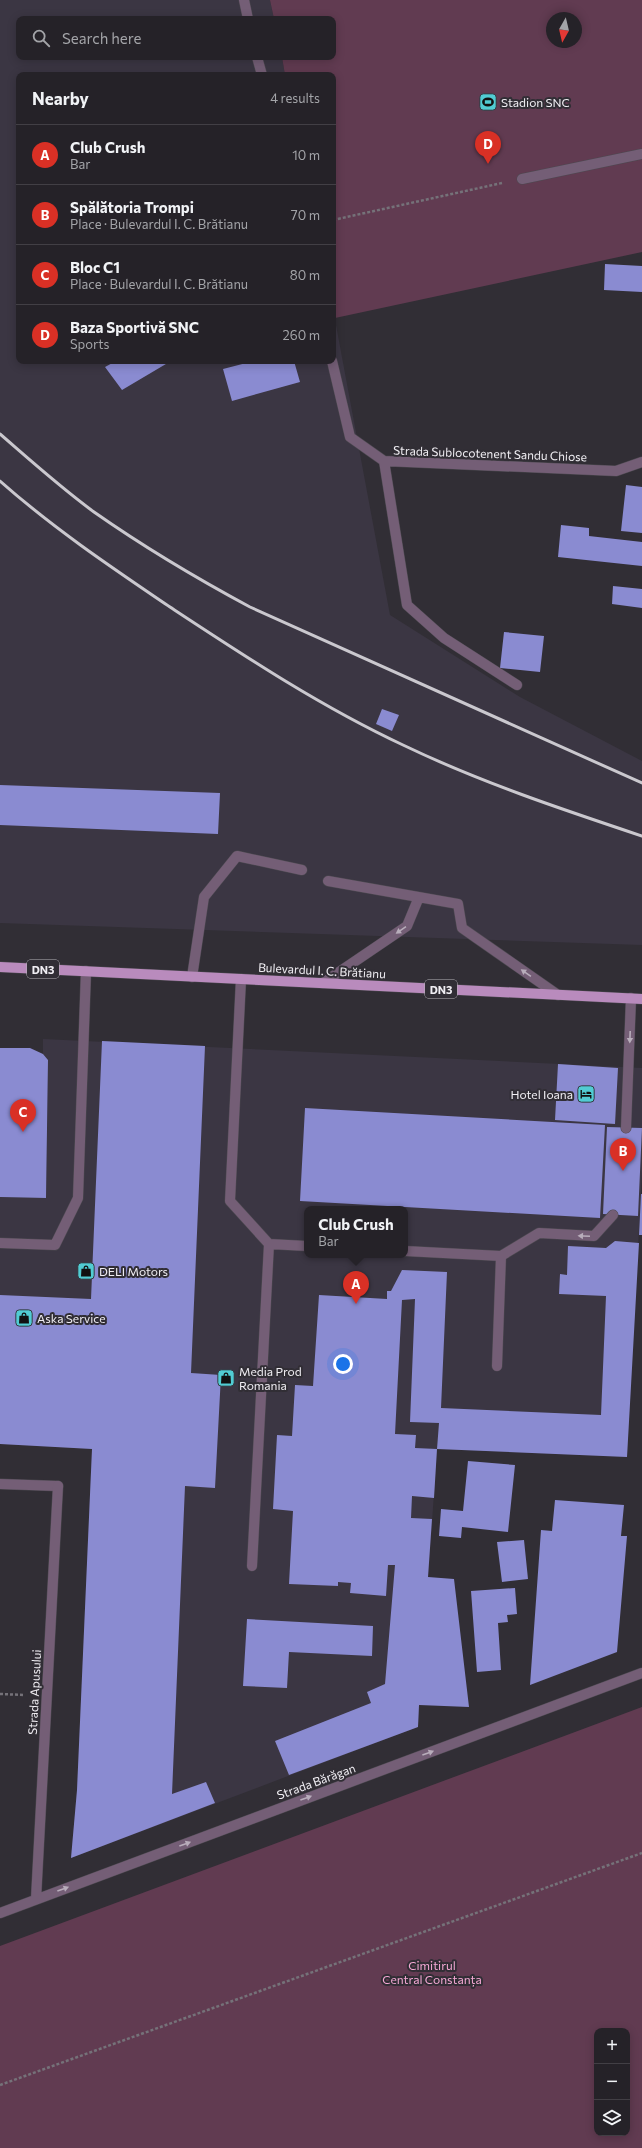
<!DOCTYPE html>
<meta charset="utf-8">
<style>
body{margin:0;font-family:Commissioner,sans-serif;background:#2d2a30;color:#f1f3f6}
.controls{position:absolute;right:12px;bottom:12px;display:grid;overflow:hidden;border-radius:8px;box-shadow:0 2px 10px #0003}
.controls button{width:36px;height:36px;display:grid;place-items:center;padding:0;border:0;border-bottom:1px solid #423f45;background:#252228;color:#f1f3f6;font:20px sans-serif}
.compass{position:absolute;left:546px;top:12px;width:36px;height:36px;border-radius:50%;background:#252228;box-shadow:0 2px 10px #0003;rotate:188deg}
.you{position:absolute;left:343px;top:1364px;width:14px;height:14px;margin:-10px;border:3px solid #fff;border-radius:50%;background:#1a73e8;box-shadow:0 0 0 6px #1a73e833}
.badge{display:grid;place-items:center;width:26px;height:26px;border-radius:50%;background:#d93025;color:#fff;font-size:13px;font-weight:700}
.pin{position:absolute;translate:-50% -33px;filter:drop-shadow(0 1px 2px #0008)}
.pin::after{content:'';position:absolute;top:21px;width:14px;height:12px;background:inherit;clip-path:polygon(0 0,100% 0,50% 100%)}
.popup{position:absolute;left:304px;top:1206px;width:104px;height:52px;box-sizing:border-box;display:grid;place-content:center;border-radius:8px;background:#252228;filter:drop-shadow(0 1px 3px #0005);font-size:13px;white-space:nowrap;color:#a3a4a8}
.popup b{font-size:15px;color:#f1f3f6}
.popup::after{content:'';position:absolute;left:50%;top:100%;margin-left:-8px;border:8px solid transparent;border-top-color:#252228}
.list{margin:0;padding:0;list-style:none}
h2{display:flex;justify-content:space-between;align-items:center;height:52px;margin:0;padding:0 16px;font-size:17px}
h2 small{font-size:13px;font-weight:400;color:#a3a4a8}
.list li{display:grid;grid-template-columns:26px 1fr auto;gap:12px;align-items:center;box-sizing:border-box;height:60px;padding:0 16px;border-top:1px solid #423f45}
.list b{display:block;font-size:15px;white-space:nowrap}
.list p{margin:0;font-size:13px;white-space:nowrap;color:#a3a4a8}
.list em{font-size:13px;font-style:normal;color:#a3a4a8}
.icon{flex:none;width:22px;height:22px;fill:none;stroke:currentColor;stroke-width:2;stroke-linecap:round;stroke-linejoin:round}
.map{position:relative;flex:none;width:642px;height:2148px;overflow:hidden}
.search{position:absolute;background:#252228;box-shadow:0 2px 10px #0003;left:16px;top:16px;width:320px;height:44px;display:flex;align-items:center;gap:10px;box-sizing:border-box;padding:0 14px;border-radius:8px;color:#a3a4a8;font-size:15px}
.panel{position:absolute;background:#252228;box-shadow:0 2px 10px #0003;left:16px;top:72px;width:320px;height:292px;border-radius:8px}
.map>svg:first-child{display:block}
</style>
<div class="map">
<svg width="642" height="2148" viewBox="0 0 642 2148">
<rect width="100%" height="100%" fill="#312e35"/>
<path fill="#3b3643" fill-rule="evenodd" d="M0 0H270L274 19H19V57H282L285 75H19V361H333V309L390 615 520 697 642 761V945L0 923Z
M43 1039 642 1068V1172L627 1457 437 1449 418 1727 71 1858 77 1790 92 1449 0 1444V1197L46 1198 48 1067V1060L43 1054ZM307 1209H405V1255H307Z"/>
<path fill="#613b51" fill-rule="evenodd" d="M270 0H642V252L335 318 333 309V75H285L282 57H333V19H274ZM552 18H576V42H552Z
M642 1707V2148H0V1946ZM597 2031H627V2133H597Z"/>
<path fill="#8a8bd1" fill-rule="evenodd" d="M605 264 642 266V292L604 290Z
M116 361H171L122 390 105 367Z
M254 361H294L300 382 232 401 223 369Z
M626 485 642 487V533L621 531Z
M561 525 589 528V536L642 542V566L558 557Z
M613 586 642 589V608L612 604Z
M504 632 544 636 540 672 500 668Z
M382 709 399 715 392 731 376 724Z
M0 785 220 793 218 834 0 825Z
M102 1041 205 1046 191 1373 221 1375 215 1488 185 1486 172 1794 206 1782 215 1803 71 1858 77 1790 92 1449 0 1444V1295L91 1299Z
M0 1048H30L43 1054 48 1060 46 1198 0 1197Z
M558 1064 618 1068 615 1124 555 1120Z
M305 1108 605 1125 600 1218 300 1201Z
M607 1127 642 1128 638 1216 603 1214Z
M641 1194H642V1235H639Z
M615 1241 639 1243 627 1457 437 1449 434 1498 412 1496 411 1518 432 1519 428 1577 454 1579 469 1707 419 1705 418 1727 289 1775 275 1741 371 1703 367 1692 385 1684 395 1565H388L386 1596 350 1593 351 1583 338 1582V1586L289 1584 293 1511 273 1509 277 1435 292 1436 295 1385 313 1386 319 1295 387 1299V1291H391L402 1270 447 1272 441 1408 601 1415 606 1296 559 1294 560 1274 567 1275 568 1246 606 1248ZM415 1299 410 1422 439 1423 437 1449 415 1448 416 1435 395 1434 402 1300Z
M468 1461 515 1465 508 1532 462 1527 461 1538 439 1536 441 1509 463 1511Z
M555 1500 624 1505 621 1536H627L617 1652 530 1685 541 1530 552 1531Z
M524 1540 528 1579 502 1582 497 1542Z
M515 1588 517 1614 507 1615 508 1622 498 1623 501 1670 477 1672 471 1591Z
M247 1619 373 1626 372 1656 289 1652 287 1688 243 1686Z"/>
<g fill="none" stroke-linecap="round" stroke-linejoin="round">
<defs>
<path id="service" d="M244 0 248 19
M257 57 262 75
M522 179 642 154
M332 361 350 437 384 461 616 471 642 462
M384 461 407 605 444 638 517 685
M328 881 458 904 462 928 558 995
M192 977 204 897 237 856 302 870
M241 979 230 1201 269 1244 252 1566
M323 983 407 926 419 897
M626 1128 631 998
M0 1243 55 1245 78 1198 86 971
M269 1244 307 1246
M405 1251 501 1256 497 1366
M501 1256 539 1233 594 1236 613 1215
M0 1484 58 1486"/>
<path id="minor" d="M36 1899 58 1486
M0 1913 642 1673"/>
<path id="primary" d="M0 967 642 999"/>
</defs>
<use href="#service" stroke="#4c4950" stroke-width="11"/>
<use href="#minor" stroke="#4c4950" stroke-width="11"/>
<use href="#primary" stroke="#4c4950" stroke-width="11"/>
<path stroke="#757279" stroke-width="2.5" stroke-dasharray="3 2" stroke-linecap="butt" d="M333 220 502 183
M0 1694 25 1695
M0 2085 642 1853"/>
<use href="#service" stroke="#745e76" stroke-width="10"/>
<use href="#minor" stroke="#745e76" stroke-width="10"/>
<use href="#primary" stroke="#b98bbd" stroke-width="10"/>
<path stroke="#cac8ce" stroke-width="3" d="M0 434C30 460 61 488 94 512 144 547 196 578 250 607L642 783
M0 481C53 528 111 567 170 607 246 657 320 706 403 745 480 782 561 809 642 836"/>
</g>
<defs><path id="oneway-solid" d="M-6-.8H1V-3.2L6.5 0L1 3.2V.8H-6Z"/></defs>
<g fill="#b8adbb">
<use href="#oneway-solid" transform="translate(401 930) rotate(146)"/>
<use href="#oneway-solid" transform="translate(526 973) rotate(-145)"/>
<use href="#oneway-solid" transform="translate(630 1037) rotate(92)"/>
<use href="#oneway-solid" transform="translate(584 1236) rotate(-177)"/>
<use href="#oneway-solid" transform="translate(428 1753) rotate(-20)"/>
<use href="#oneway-solid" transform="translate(306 1798) rotate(-20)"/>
<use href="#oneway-solid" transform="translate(185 1844) rotate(-20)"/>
<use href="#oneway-solid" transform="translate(63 1889) rotate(-20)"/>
</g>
<defs>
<symbol id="stadium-square" viewBox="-11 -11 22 22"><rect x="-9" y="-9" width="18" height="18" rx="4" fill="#51ccd3" stroke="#312e35"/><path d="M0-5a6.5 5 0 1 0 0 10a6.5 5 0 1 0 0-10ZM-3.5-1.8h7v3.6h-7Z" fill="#111"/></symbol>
<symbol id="hotel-square" viewBox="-11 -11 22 22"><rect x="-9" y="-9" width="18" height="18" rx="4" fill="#51ccd3" stroke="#312e35"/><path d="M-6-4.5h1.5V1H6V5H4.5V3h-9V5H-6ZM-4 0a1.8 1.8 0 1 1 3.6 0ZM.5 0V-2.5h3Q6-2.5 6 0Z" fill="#111"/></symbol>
<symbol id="shop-square" viewBox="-11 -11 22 22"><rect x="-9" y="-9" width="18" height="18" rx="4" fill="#51ccd3" stroke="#312e35"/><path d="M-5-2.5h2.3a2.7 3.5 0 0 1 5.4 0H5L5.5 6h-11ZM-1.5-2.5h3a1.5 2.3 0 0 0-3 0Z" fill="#111"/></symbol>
</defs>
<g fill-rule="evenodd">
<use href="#stadium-square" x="478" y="92" width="20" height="20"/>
<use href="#hotel-square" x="576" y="1084" width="20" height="20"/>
<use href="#shop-square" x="76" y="1261" width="20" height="20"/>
<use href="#shop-square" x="14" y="1308" width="20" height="20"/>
<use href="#shop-square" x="216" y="1368" width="20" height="20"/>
</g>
<g text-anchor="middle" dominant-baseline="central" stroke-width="4" stroke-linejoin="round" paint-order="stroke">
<g fill="#312e35" stroke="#b7b4ba" stroke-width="1">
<rect x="27" y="960" width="32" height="18" rx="3"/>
<rect x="425" y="980" width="32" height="18" rx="3"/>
</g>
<g font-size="11" font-weight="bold" fill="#f0eef3">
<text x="43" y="969">DN3</text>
<text x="441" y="989">DN3</text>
</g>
<g font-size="12" fill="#f0eef3" stroke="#312e35" text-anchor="start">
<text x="501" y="102">Stadion SNC</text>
<text x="573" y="1094" text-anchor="end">Hotel Ioana</text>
<text x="99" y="1271">DELI Motors</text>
<text x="37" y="1318">Aska Service</text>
<text x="239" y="1371">Media Prod<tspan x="239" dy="14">Romania</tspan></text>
</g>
<g font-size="12" fill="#f0eef3" stroke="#312e35">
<text transform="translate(490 453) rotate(2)">Strada Sublocotenent Sandu Chiose</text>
<text transform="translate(322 970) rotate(3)">Bulevardul I. C. Brătianu</text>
<text transform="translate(34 1692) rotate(-87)">Strada Apusului</text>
<text transform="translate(316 1781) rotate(-20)">Strada Bărăgan</text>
</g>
<g font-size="12" fill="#f6a9d6" stroke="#312e35">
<text x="432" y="1965">Cimitirul<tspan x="432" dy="14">Central Constanța</tspan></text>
</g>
</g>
</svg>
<div class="controls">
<button>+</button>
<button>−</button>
<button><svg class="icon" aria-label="layers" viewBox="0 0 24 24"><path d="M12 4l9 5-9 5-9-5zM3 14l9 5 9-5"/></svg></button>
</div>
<svg class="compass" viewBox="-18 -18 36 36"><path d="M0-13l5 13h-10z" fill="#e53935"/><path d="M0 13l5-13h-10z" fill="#a3a4a8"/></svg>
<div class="you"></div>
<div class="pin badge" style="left:356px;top:1304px">A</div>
<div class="popup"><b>Club Crush</b>Bar</div>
<div class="pin badge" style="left:623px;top:1171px">B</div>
<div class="pin badge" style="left:23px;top:1132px">C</div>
<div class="pin badge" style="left:488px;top:164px">D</div>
<div class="search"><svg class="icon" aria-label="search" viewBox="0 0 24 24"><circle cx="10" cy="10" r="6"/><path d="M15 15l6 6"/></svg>Search here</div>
<section class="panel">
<h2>Nearby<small>4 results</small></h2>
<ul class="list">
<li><span class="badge">A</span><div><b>Club Crush</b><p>Bar</p></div><em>10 m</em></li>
<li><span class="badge">B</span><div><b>Spălătoria Trompi</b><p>Place · Bulevardul I. C. Brătianu</p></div><em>70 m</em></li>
<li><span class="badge">C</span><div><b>Bloc C1</b><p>Place · Bulevardul I. C. Brătianu</p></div><em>80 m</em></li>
<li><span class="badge">D</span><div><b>Baza Sportivă SNC</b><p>Sports</p></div><em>260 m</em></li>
</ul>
</section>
</div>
